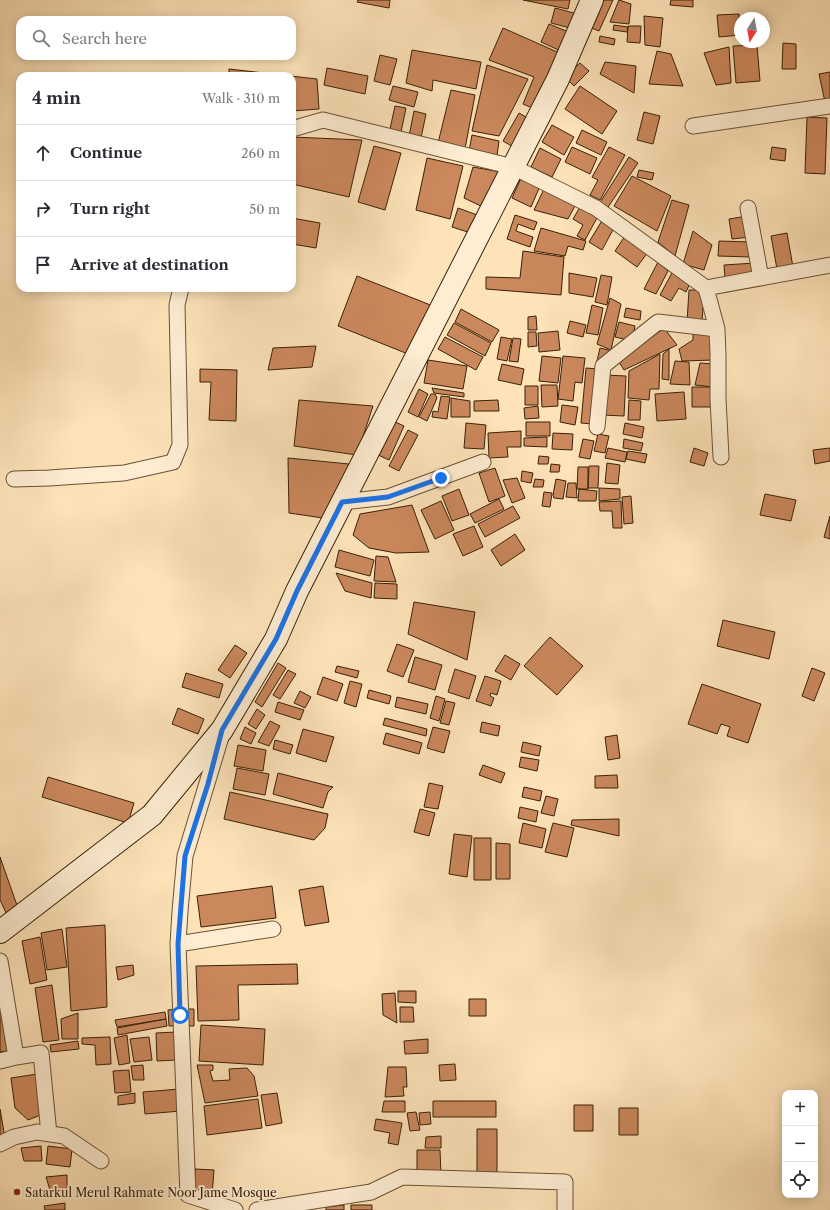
<!DOCTYPE html>
<meta charset="utf-8">
<style>
body{margin:0;font-family:"Libre Caslon Text",serif;background:#f7f7f7;color:#2b2b33}
.controls{position:absolute;right:12px;bottom:12px;display:grid;overflow:hidden;border-radius:8px;box-shadow:0 2px 10px #0003}
.controls button{width:36px;height:36px;display:grid;place-items:center;padding:0;border:0;border-bottom:1px solid #e1e1e2;background:#fff;color:#2b2b33;font:20px sans-serif}
.compass{position:absolute;left:734px;top:12px;width:36px;height:36px;border-radius:50%;background:#fff;box-shadow:0 2px 10px #0003;rotate:191deg}
.stop{position:absolute;width:12px;height:12px;margin:-9px;border:3px solid #1a73e8;border-radius:50%;background:#fff}
.stop.end{background:#1a73e8;border-color:#fff;box-shadow:0 1px 4px #0008}
.list{margin:0;padding:0;list-style:none}
h2{display:flex;justify-content:space-between;align-items:center;height:52px;margin:0;padding:0 16px;font-size:17px}
h2 small{font-size:13px;font-weight:400;color:#7c7c81}
.list li{display:grid;grid-template-columns:26px 1fr auto;gap:12px;align-items:center;box-sizing:border-box;height:56px;padding:0 16px;border-top:1px solid #e1e1e2}
.list b{display:block;font-size:15px;white-space:nowrap}
.list em{font-size:13px;font-style:normal;color:#7c7c81}
.icon{flex:none;width:22px;height:22px;fill:none;stroke:currentColor;stroke-width:2;stroke-linecap:round;stroke-linejoin:round}
.map{position:relative;flex:none;width:830px;height:1210px;overflow:hidden}
.search{position:absolute;background:#fff;box-shadow:0 2px 10px #0003;left:16px;top:16px;width:280px;height:44px;display:flex;align-items:center;gap:10px;box-sizing:border-box;padding:0 14px;border-radius:12px;color:#7c7c81;font-size:15px}
.panel{position:absolute;background:#fff;box-shadow:0 2px 10px #0003;left:16px;top:72px;width:280px;height:220px;border-radius:12px}
.map>svg:first-child{display:block}
</style>
<div class="map">
<svg width="830" height="1210" viewBox="0 0 830 1210">
<rect width="100%" height="100%" fill="#fee3b9"/>
<filter id="stains"><feTurbulence type="fractalNoise" baseFrequency=".005" numOctaves="4"/><feColorMatrix values="0 0 0 0 .2 0 0 0 0 .09 0 0 0 0 .02 0 0 0 .5 -.17"/></filter>
<radialGradient id="worn" r=".72"><stop offset=".6" stop-color="#630" stop-opacity="0"/><stop offset="1" stop-color="#630" stop-opacity=".3"/></radialGradient>
<path fill="#cc885d" stroke="#382108" d="M358 0H390L389 8 357 2Z
M523 0H570L568 9Z
M602 0H613L599 31 589 27Z
M619 0 631 4 629 24 610 22Z
M671 0H693V7L670 5Z
M555 8 581 15 570 28 551 23Z
M739 14 740 35 719 37 717 15Z
M644 16 663 18 660 47 645 45Z
M549 24 571 33 563 52 541 42Z
M614 25 628 27 627 32 613 30Z
M628 26H641L640 43 627 42Z
M503 28 564 55 537 110 523 104 534 77 489 60Z
M600 36 615 39 614 45 599 42Z
M783 43 796 44V69H782Z
M757 45 760 81 736 83 733 46Z
M729 47 731 83 716 85 704 53Z
M412 50 481 62 476 89 433 80 432 91 406 83Z
M657 51 671 54 683 86 649 84Z
M380 55 397 59 390 85 374 81Z
M605 62 636 66 634 93 600 74Z
M580 63 589 71 574 86 565 77Z
M487 65 528 79 499 136 472 131Z
M327 68 368 76 365 94 324 85Z
M229 69 317 79 319 109 292 111V76H229Z
M830 72V101L825 102 819 74Z
M393 86 418 92 414 107 389 100Z
M580 86 617 111 602 134 565 109Z
M451 90 475 95 465 149 438 143Z
M395 106 406 108 401 132 390 129Z
M414 111 426 114 421 138 409 136Z
M644 112 660 116 653 144 637 140Z
M519 113 531 120 515 148 503 141Z
M807 117 827 118 825 174 805 173Z
M552 125 574 137 564 155 542 142Z
M582 130 607 142 601 155 576 143Z
M472 135 499 141 497 156 469 151Z
M292 137 362 140 349 197 292 184Z
M374 146 401 153 385 210 358 202Z
M572 147 597 158 590 174 565 162Z
M609 147 625 155 600 200 590 195 598 180 592 177Z
M772 147 786 149 785 161 770 159Z
M540 148 561 159 552 177 531 167Z
M629 157 638 163 606 210 599 204Z
M427 158 463 166 450 219 416 210Z
M473 167 501 172 483 207 464 198Z
M639 170 654 173 652 180 637 177Z
M522 176 540 186 531 207 512 198Z
M632 176 671 196 657 231 614 206Z
M545 187 576 204 568 219 534 210Z
M672 200 689 205 675 256 658 242Z
M580 207 598 216 585 240 577 236 583 225 573 219Z
M458 208 480 216 474 234 452 227Z
M515 215 537 222 534 230 518 224 516 231 533 237 530 247 507 239Z
M747 216 750 237 732 239 729 219Z
M292 218 320 223 316 248 292 244Z
M603 219 615 226 602 250 589 242Z
M541 228 586 241 583 250 568 246 565 256 534 251Z
M693 231 712 245 704 270 683 264Z
M787 233 793 267 777 269 771 236Z
M625 236 648 252 637 267 615 251Z
M719 241 752 242 751 257 718 256Z
M523 251 564 257 561 295 486 289V277L520 278Z
M658 262 668 271 656 294 644 289Z
M755 263 756 276 725 278 724 265Z
M673 271 691 281 686 292 679 288 671 301 660 295Z
M569 273 597 278 593 297 569 293Z
M601 275 612 277 607 305 595 302Z
M357 276 433 306 413 356 338 326Z
M689 290H704L702 323 687 322Z
M610 298 621 304 611 350 597 344Z
M592 305 603 308 598 335 586 333Z
M626 308 641 311 640 320 624 317Z
M461 309 499 330 492 342 455 322Z
M536 316 537 330H528V317Z
M570 321 586 325 583 337 567 333Z
M619 322 635 326 632 341 615 337Z
M454 323 491 343 485 356 447 335Z
M664 328 677 345 624 370 619 362Z
M558 331 560 350 539 352 538 333Z
M693 331 714 334 715 360 682 361 679 349 693 340Z
M528 332H536L537 346 528 347Z
M445 337 483 357 476 370 438 349Z
M501 337 512 339 507 361 497 359Z
M513 338 521 339 518 362 509 361Z
M316 346 312 367 268 370 273 348Z
M600 348 616 352 614 365 597 361Z
M669 349V380L662 379 663 354Z
M660 354 659 389H650L649 400 628 398 629 371Z
M542 356 561 358 558 383 539 381Z
M563 356 585 358 582 383 575 382 573 401 558 399Z
M428 360 467 366 463 389 424 383Z
M675 361 689 362 690 385 670 384Z
M700 363 714 364V387L695 385Z
M502 364 524 369 521 385 498 380Z
M586 368 598 369 593 424 581 423Z
M200 369 237 370 236 421 209 420 211 382H200Z
M604 375 626 376 624 416 602 415Z
M541 385H557L558 406 542 407Z
M525 386H538V405H525Z
M692 387H711V407H692Z
M432 388 464 393V397L434 393Z
M419 389 428 394 418 417 408 412Z
M684 392 686 419 657 421 655 394Z
M431 394H435L437 398 427 421 419 417Z
M441 396 450 397 447 419 432 417 433 411 438 412Z
M451 398 470 401V417H451Z
M299 400 373 406 357 455 294 446Z
M498 400 499 411H474V401Z
M629 400 641 401 640 420H628Z
M562 405 578 407 575 425 560 422Z
M538 406 539 418 525 419 524 408Z
M391 420 404 426 389 460 376 454Z
M526 422H550V436H526Z
M466 423 486 425 484 449 464 448Z
M625 423 644 427 642 438 623 434Z
M408 430 418 435 399 471 389 466Z
M521 431V447H507L508 457 489 458 488 433Z
M553 433 573 434 572 450 552 449Z
M598 434 609 436 605 453 594 451Z
M547 437V447L524 446V438Z
M583 439 594 441 590 459 579 457Z
M624 439 643 443 641 451 623 448Z
M608 448 627 452 625 462 605 458Z
M694 448 708 453 704 466 690 462Z
M830 448V461L815 464 813 450Z
M628 451 647 454 645 463 626 459Z
M539 456 549 457 548 464H538Z
M288 458 349 464 341 488 323 518 289 513Z
M607 463 620 465 618 484 605 483Z
M551 464 560 465 559 472H550Z
M589 466H599L598 488H588Z
M578 467H588V489H577Z
M495 468 505 496 489 502 479 473Z
M522 471 533 473 531 483 521 481Z
M517 478 525 498 512 503 503 480Z
M535 479 544 480 543 487H533Z
M556 479 566 481 563 499 554 498 553 495Z
M568 483H576L577 498 566 497Z
M599 488 620 489V499L599 501Z
M459 489 469 515 452 521 442 496Z
M579 489 597 491 596 501H578Z
M544 492 552 493 550 507 542 506Z
M765 494 796 500 791 521 760 515Z
M631 496 633 523 624 524 622 497Z
M499 499 504 509 475 523 470 514Z
M441 501 454 530 435 539 421 510Z
M621 501 622 528H613L612 511H600L599 502Z
M412 505 429 552 396 553 369 548 353 535 360 514Z
M513 506 520 518 485 537 478 524Z
M830 516V539L824 537Z
M474 526 483 547 463 556 453 534Z
M515 534 525 550 501 566 491 550Z
M339 550 374 560 370 576 335 567Z
M376 556 388 557 396 582 374 581Z
M336 573 372 583 371 598 345 591Z
M375 583 397 584V599L374 598Z
M414 602 475 612 467 660 408 634Z
M723 620 775 632 769 659 717 646Z
M550 637 583 666 557 695 524 666Z
M397 644 414 650 403 677 387 671Z
M235 645 247 653 230 678 218 670Z
M505 655 520 664 511 680 495 671Z
M415 657 442 665 435 690 408 682Z
M278 663 286 668 262 707 255 702Z
M337 666 359 671 357 678 335 672Z
M812 668 825 673 814 701 802 696Z
M455 669 476 676 469 699 448 692Z
M288 670 296 674 280 699 273 695Z
M186 673 223 684 219 698 182 687Z
M485 676 501 681 497 695 491 693 490 696 494 698 491 706 476 701Z
M323 677 343 684 337 701 317 694Z
M350 681 362 684 356 707 344 703Z
M702 684 761 704 748 743 727 736 730 727 721 724 717 734 688 724Z
M369 690 391 696 389 704 367 698Z
M300 691 311 697 305 708 294 703Z
M436 696 445 699 439 721 430 718Z
M397 697 428 704 426 714 395 707Z
M446 701 455 703 449 725 440 723Z
M278 702 304 710 300 720 275 712Z
M178 708 204 719 198 734 172 724Z
M257 709 265 715 256 729 248 724Z
M385 718 427 729 426 736 383 725Z
M270 721 280 726 269 746 258 742Z
M482 722 500 726 498 736 480 732Z
M245 727 256 733 251 744 240 739Z
M433 727 450 731 444 753 427 748Z
M303 729 334 737 326 762 296 753Z
M386 733 422 743 419 754 383 744Z
M617 735 620 758 608 760 605 737Z
M275 740 293 745 290 754 273 749Z
M523 742 541 746 539 756 521 752Z
M238 745 266 750 263 771 234 766Z
M521 757 539 760 537 771 519 767Z
M483 765 505 773 501 783 479 775Z
M237 768 269 774 265 795 233 789Z
M278 773 333 787 328 792 323 808 273 794Z
M617 775 618 788H595V776Z
M48 777 134 803 128 823 42 797Z
M429 783 443 786 438 809 424 807Z
M524 787 542 791 540 801 522 797Z
M230 792 328 814 325 828 314 840 224 819Z
M546 796 558 799 554 816 541 813Z
M520 807 538 811 536 822 518 818Z
M420 809 435 813 429 836 414 832Z
M619 819V836L571 825 572 820Z
M523 823 546 829 542 848 519 843Z
M553 823 574 828 567 857 545 852Z
M454 834 472 836 467 877 449 874Z
M474 838H491V880H474Z
M496 843 510 844V879H496Z
M0 857 19 911 9 919 0 900Z
M272 886 276 918 201 927 197 896Z
M323 886 329 922 305 926 299 890Z
M105 925 107 1007 71 1011 66 928Z
M62 929 67 967 47 970 41 933Z
M40 937 47 980 30 984 22 941Z
M297 964 298 984 238 985 239 1020 198 1021 196 966Z
M133 965 134 975 118 980 116 967Z
M52 985 59 1040 43 1042 35 988Z
M398 991H416V1003L398 1002Z
M395 993 397 1023 383 1015 382 994Z
M469 999H486V1016H469Z
M0 1005 7 1051 0 1052Z
M400 1007H413L414 1022H400Z
M177 1009 178 1026H169L168 1010Z
M184 1009H194V1026H184Z
M165 1012 166 1019 117 1027 115 1020Z
M78 1013V1039H62L61 1019Z
M166 1019 167 1026 118 1035 117 1028Z
M201 1025 265 1029 263 1065 199 1061Z
M176 1032 177 1060 157 1061 156 1033Z
M127 1035 130 1063 119 1065 114 1038Z
M110 1037 111 1064 96 1065 95 1045 82 1044V1038Z
M149 1037 152 1060 134 1062 130 1039Z
M428 1039V1053L405 1054 404 1041Z
M78 1041 79 1049 51 1052 50 1045Z
M455 1064 456 1080 440 1081 439 1065Z
M143 1065 144 1080H133L131 1066Z
M197 1065H213V1070L210 1071 213 1081 230 1080 229 1069 247 1068 254 1076 258 1096 205 1103Z
M388 1067H406L407 1087H403L404 1096 385 1097Z
M129 1070 131 1092 115 1093 113 1071Z
M37 1074 43 1114 28 1120 15 1108 11 1078Z
M180 1089 181 1111 145 1114 143 1092Z
M135 1093V1103L118 1105V1096Z
M277 1093 282 1123 266 1126 261 1095Z
M258 1099 262 1128 207 1135 204 1106Z
M384 1101H405V1112H382Z
M433 1101H496V1117H433Z
M574 1105H593V1131H574Z
M619 1108H638V1135H619Z
M0 1109 5 1138 0 1140Z
M416 1112 420 1130 410 1131 407 1113Z
M430 1112 431 1124 420 1125 419 1113Z
M376 1119 402 1123 398 1145 388 1143 390 1133 374 1130Z
M477 1129H497V1173H477Z
M441 1136V1148H425L426 1137Z
M41 1146 42 1161H24L21 1148Z
M48 1146 72 1149 70 1167 46 1164Z
M417 1150H440L441 1175H417Z
M195 1169 214 1170 212 1196 194 1195Z
M67 1175V1190H50L46 1177Z
M65 1203V1210H45L44 1206Z
M344 1205V1210H326V1207Z
M351 1205H372V1210H351Z"/>
<g fill="none" stroke-linecap="round" stroke-linejoin="round">
<defs>
<path id="street" d="M693 126 830 106
M292 129 323 120 513 167 596 208 706 288 717 329 718 355V399L721 457
M748 208 761 278
M706 288 830 265
M597 427 603 366 658 322 717 329
M14 479 49 478 124 473 173 462 180 445 177 305 181 288
M342 502 388 497 483 462
M221 737 185 856 180 911 178 944 188 1195 235 1210
M178 944 273 929
M0 961 16 1057 41 1053 49 1134
M0 1061 16 1057
M0 1144 14 1137 37 1132 64 1136 101 1161
M257 1210 371 1192 402 1177 565 1182V1210"/>
<path id="secondary" d="M0 932 152 815 222 730 276 639 297 591 558 79 592 0"/>
</defs>
<use href="#street" stroke="#6a5234" stroke-width="17"/>
<use href="#secondary" stroke="#382108" stroke-width="24"/>
<use href="#street" stroke="#feedd2" stroke-width="15"/>
<use href="#secondary" stroke="#feedd2" stroke-width="22"/>
</g>
<g fill="none" stroke-linecap="round" stroke-linejoin="round">
<path stroke="#1a73e8" stroke-width="5" d="M180 1015 178 944 185 856 208 784 222 730 276 639 297 591 342 502 388 497 441 478"/>
</g>
<circle fill="#8f2418" stroke="#feedd2" stroke-width="1.5" cx="17" cy="1192" r="4"/>
<g text-anchor="middle" dominant-baseline="central" stroke-width="3.5" stroke-linejoin="round" paint-order="stroke">
<g font-size="12" fill="#382108" stroke="#feedd2" text-anchor="start">
<text x="25" y="1192">Satarkul Merul Rahmate Noor Jame Mosque</text>
</g>
</g>
<rect width="100%" height="100%" filter="url(#stains)"/>
<rect width="100%" height="100%" fill="url(#worn)"/>
</svg>
<div class="controls">
<button>+</button>
<button>−</button>
<button><svg class="icon" aria-label="locate" viewBox="0 0 24 24"><circle cx="12" cy="12" r="6"/><path d="M12 2v4M12 18v4M2 12h4M18 12h4"/></svg></button>
</div>
<svg class="compass" viewBox="-18 -18 36 36"><path d="M0-13l5 13h-10z" fill="#e53935"/><path d="M0 13l5-13h-10z" fill="#7c7c81"/></svg>
<div class="stop" style="left:180px;top:1015px"></div>
<div class="stop end" style="left:441px;top:478px"></div>
<div class="search"><svg class="icon" aria-label="search" viewBox="0 0 24 24"><circle cx="10" cy="10" r="6"/><path d="M15 15l6 6"/></svg>Search here</div>
<section class="panel">
<h2>4 min<small>Walk · 310 m</small></h2>
<ul class="list">
<li><svg class="icon" aria-label="ahead" viewBox="0 0 24 24"><path d="M12 20V5M6 11l6-6 6 6"/></svg><div><b>Continue</b></div><em>260 m</em></li>
<li><svg class="icon" aria-label="right" viewBox="0 0 24 24"><path d="M7 20v-9h11M14 6l5 5-5 5"/></svg><div><b>Turn right</b></div><em>50 m</em></li>
<li><svg class="icon" aria-label="arrive" viewBox="0 0 24 24"><path d="M6 21V4h12l-3 4 3 4H6"/></svg><div><b>Arrive at destination</b></div></li>
</ul>
</section>
</div>
